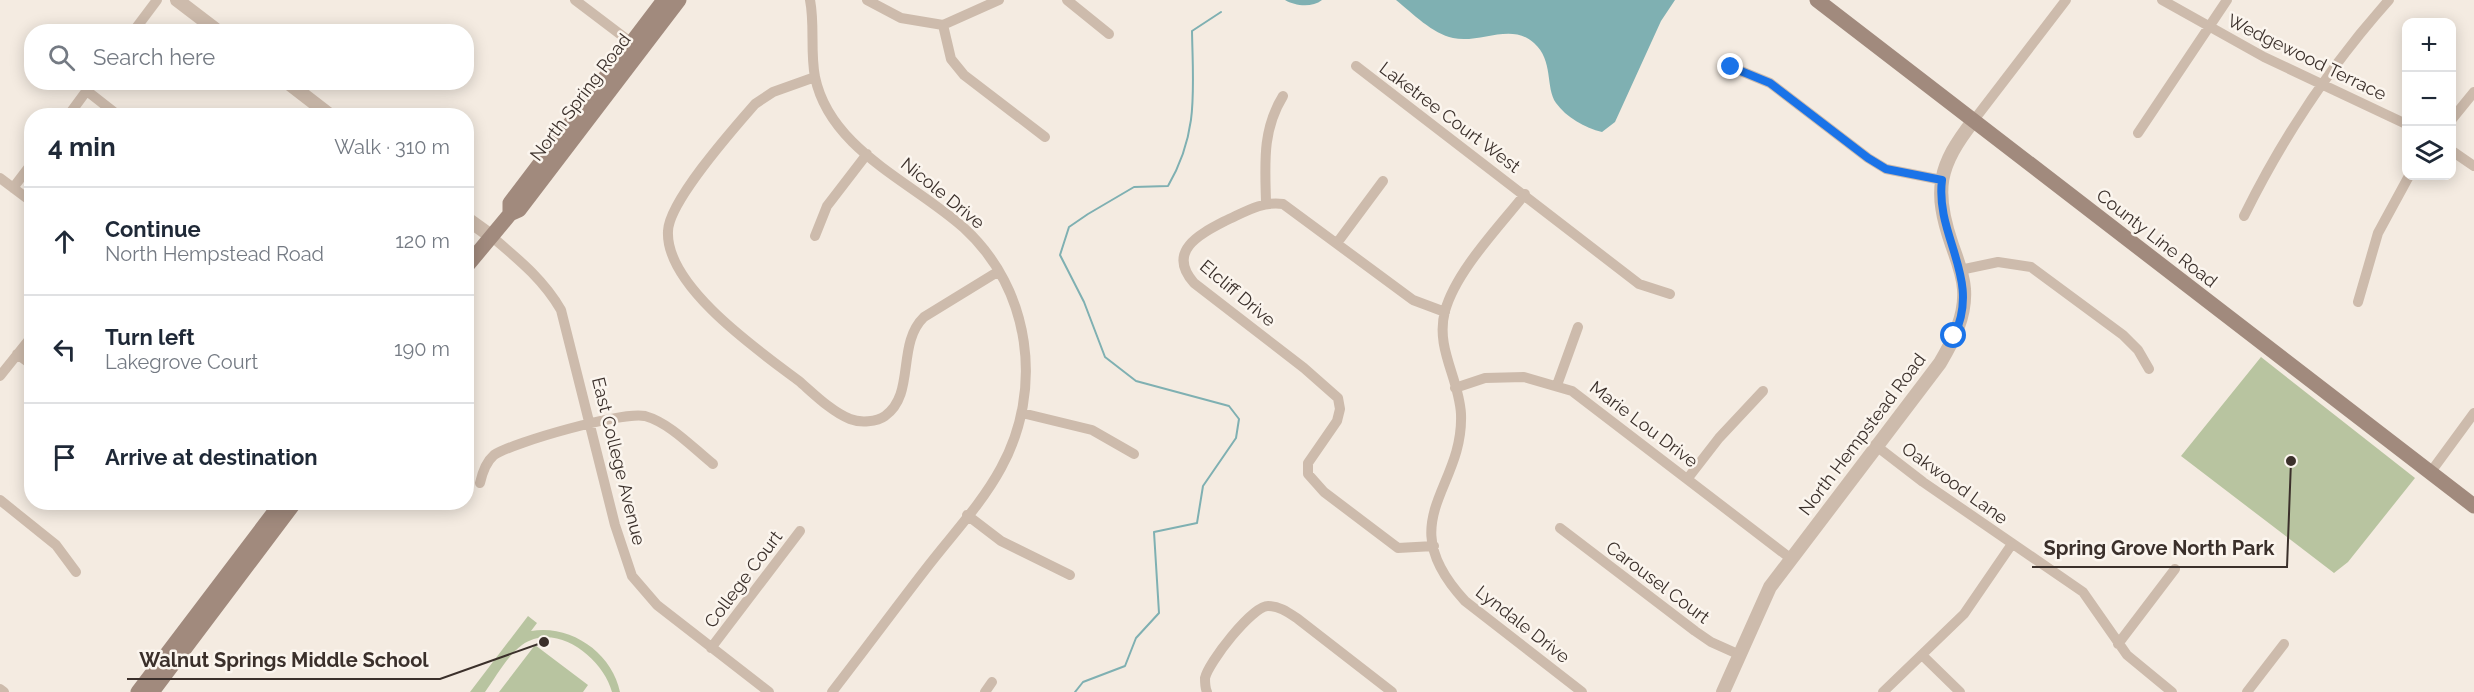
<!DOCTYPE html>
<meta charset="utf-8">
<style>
body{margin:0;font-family:Raleway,sans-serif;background:#f6f6f7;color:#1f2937}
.controls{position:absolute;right:18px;top:18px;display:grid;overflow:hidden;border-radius:12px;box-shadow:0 3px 15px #0003}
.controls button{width:54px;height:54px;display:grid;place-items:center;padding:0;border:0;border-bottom:2px solid #e0e1e3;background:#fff;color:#1f2937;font:30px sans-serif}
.stop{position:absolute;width:18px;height:18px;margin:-14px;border:4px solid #1a73e8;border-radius:50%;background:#fff}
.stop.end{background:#1a73e8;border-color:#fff;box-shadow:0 2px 6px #0008}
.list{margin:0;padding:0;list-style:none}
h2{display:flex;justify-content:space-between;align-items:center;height:78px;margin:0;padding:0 24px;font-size:26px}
h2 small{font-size:20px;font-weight:400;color:#747a83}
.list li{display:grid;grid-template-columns:39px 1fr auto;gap:18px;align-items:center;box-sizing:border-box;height:108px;padding:0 24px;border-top:2px solid #e0e1e3}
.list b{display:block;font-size:22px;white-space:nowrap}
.list p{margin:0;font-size:20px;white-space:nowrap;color:#747a83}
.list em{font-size:20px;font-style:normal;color:#747a83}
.icon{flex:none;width:33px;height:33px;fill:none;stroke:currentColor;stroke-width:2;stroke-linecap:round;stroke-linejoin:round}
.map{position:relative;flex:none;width:2474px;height:692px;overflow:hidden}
.search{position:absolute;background:#fff;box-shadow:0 3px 15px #0003;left:24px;top:24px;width:450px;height:66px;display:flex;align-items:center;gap:15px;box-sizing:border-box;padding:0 21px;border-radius:24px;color:#747a83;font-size:22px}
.panel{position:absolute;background:#fff;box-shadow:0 3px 15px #0003;left:24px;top:108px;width:450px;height:402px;border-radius:24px}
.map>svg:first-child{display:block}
</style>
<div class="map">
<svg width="2474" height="692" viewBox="0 0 2474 692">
<rect width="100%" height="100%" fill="#f4ebe1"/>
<path fill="#b8c4a0" d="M2261 357 2415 478 2348 562 2334 573 2181 456Z
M528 616 537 623 531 631C571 624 612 653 620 692H612C603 658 556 621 522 645 507 656 496 677 485 692H470Z
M535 645 588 685 583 692H499Z"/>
<path fill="#7fb0b2" d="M1285 0H1322C1312 8 1295 6 1285 0Z
M1396 0H1675L1661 21 1615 122 1602 132C1585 128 1566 117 1556 103 1545 87 1554 61 1534 43 1511 22 1480 44 1453 38 1433 34 1412 13 1396 0Z"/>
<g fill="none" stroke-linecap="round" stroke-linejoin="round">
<path stroke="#7fb0b2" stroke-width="2" d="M1075 692 1083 682 1125 666 1136 638 1159 613 1154 532 1197 523 1203 486 1236 438 1239 419 1229 406 1136 381 1105 357 1084 302 1060 255 1069 227 1088 214 1134 187 1168 186C1199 133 1193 90 1192 31L1221 12"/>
<path stroke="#cdbbac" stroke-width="10" d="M575 0 637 47
M810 0C815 25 810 51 815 77 830 150 913 182 964 228 1031 289 1044 390 1001 468 981 505 950 537 925 570 894 610 863 652 832 692
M867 0 901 18 943 25 999 0
M1067 0 1109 34
M2162 0 2264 57 2406 124
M943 25 951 59 964 75 1045 137
M133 32 157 0
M1356 66 1639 284 1670 294
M1731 67 1770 83 1868 158 1886 169 1942 180
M815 77 773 92 755 104C734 128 669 201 668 231 665 286 759 351 799 381 814 394 832 412 850 419 860 423 877 422 885 416 916 394 896 344 924 317L999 271
M87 91 119 116
M68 116 93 82
M2452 119 2474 92
M1974 120 2066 0
M2138 133 2227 0
M2452 151 2474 166
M0 178 32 202
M13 188 32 163
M1525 194C1499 227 1456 271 1445 311 1435 348 1459 378 1461 414 1464 490 1390 520 1465 601L1582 692
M1266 202C1265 164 1262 130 1283 96
M2244 216C2283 137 2330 66 2389 0
M491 236C518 259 543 279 561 310L615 525 632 576 657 605 769 692
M815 236 827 206 867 154
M1337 243 1383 181
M1960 270 1998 262 2031 267 2123 335 2138 350 2149 369
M2358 302 2378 233 2409 176
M17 354 32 365
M0 376 32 336
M1557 385 1578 327
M1455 388 1485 378 1524 377 1572 391 1790 558
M1022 413 1092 430 1134 454
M1875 445 1923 482 2083 592 2127 655 2172 692
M2430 473 2474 413
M1688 478 1719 438 1763 391
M480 483C482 474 486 462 494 455 514 442 623 411 645 416 670 423 693 448 713 464
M0 500 56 545 76 572
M967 515 1001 541 1070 575
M1560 528 1695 631 1711 642 1740 655
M1434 546 1398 548 1324 492 1308 474V463L1337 421 1340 409 1338 398 1304 368 1194 283C1166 251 1200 234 1225 221 1245 212 1261 201 1283 204L1413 300 1445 312
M2118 644 2175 569
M711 648 800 531
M1922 655 1960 692
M0 689 4 692
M985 692 992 682
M1207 692C1205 688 1205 683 1205 678 1208 663 1252 606 1268 606 1280 606 1289 613 1298 619L1392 692
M1883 692 1964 614 2012 544
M2247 692 2284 644"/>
<path stroke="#cdbbac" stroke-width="14" d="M177 0 219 32
M287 82 331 116
M466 218 491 236
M1723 692 1770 587 1940 363C1953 341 1966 316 1964 289 1963 274 1957 259 1952 245 1933 190 1938 166 1974 120"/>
<path stroke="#a18a7d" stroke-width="15" d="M1817 0 2474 506
M510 214V203L664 0
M466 267 510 214 519 210 679 0
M138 692 282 502
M152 692 295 502"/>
</g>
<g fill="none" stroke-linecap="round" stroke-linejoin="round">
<path stroke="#1a73e8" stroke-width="8" d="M1731 67 1770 83 1868 158 1886 169 1942 180C1935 237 1982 278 1954 336"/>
</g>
<g text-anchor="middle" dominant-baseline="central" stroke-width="5" stroke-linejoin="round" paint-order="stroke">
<g font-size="18" fill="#3b302b" stroke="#fbf5ee">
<text transform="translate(2307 57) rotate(26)">Wedgewood Terrace</text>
<text transform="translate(580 97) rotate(-53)">North Spring Road</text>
<text transform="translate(1450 117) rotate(37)">Laketree Court West</text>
<text transform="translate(943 193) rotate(39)">Nicole Drive</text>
<text transform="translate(2157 238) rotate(38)">County Line Road</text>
<text transform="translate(1238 293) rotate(40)">Elcliff Drive</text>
<text transform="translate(1644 424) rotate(37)">Marie Lou Drive</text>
<text transform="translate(1862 434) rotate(-53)">North Hempstead Road</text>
<text transform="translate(619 461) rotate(76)">East College Avenue</text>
<text transform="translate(1955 483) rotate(36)">Oakwood Lane</text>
<text transform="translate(743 579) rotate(-53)">College Court</text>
<text transform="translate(1658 582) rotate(37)">Carousel Court</text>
<text transform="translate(1523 624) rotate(38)">Lyndale Drive</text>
</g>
</g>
<path fill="none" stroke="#3b302b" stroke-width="2" d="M2291 461L2287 567H2032M544 642L440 679H127"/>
<g fill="#3b302b" stroke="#fbf5ee" stroke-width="2">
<circle cx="2291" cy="461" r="6"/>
<circle cx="544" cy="642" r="6"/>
</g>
<g font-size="20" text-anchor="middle" font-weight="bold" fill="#3b302b" stroke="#fbf5ee" stroke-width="5" stroke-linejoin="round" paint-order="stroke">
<text x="2159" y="555">Spring Grove North Park</text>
<text x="284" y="667">Walnut Springs Middle School</text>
</g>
</svg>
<div class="controls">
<button>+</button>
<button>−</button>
<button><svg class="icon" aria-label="layers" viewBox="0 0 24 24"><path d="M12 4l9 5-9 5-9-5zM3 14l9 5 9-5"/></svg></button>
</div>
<div class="stop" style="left:1954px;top:336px"></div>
<div class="stop end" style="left:1731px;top:67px"></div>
<div class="search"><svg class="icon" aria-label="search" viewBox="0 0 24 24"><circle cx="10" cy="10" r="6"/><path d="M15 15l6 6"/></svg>Search here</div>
<section class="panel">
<h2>4 min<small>Walk · 310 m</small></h2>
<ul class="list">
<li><svg class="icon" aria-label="ahead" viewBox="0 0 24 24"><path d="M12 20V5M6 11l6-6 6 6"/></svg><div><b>Continue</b><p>North Hempstead Road</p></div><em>120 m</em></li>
<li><svg class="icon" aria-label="left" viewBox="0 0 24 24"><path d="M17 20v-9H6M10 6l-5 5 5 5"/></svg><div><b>Turn left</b><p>Lakegrove Court</p></div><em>190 m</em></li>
<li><svg class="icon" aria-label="arrive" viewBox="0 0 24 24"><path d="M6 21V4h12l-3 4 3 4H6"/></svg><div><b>Arrive at destination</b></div></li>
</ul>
</section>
</div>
